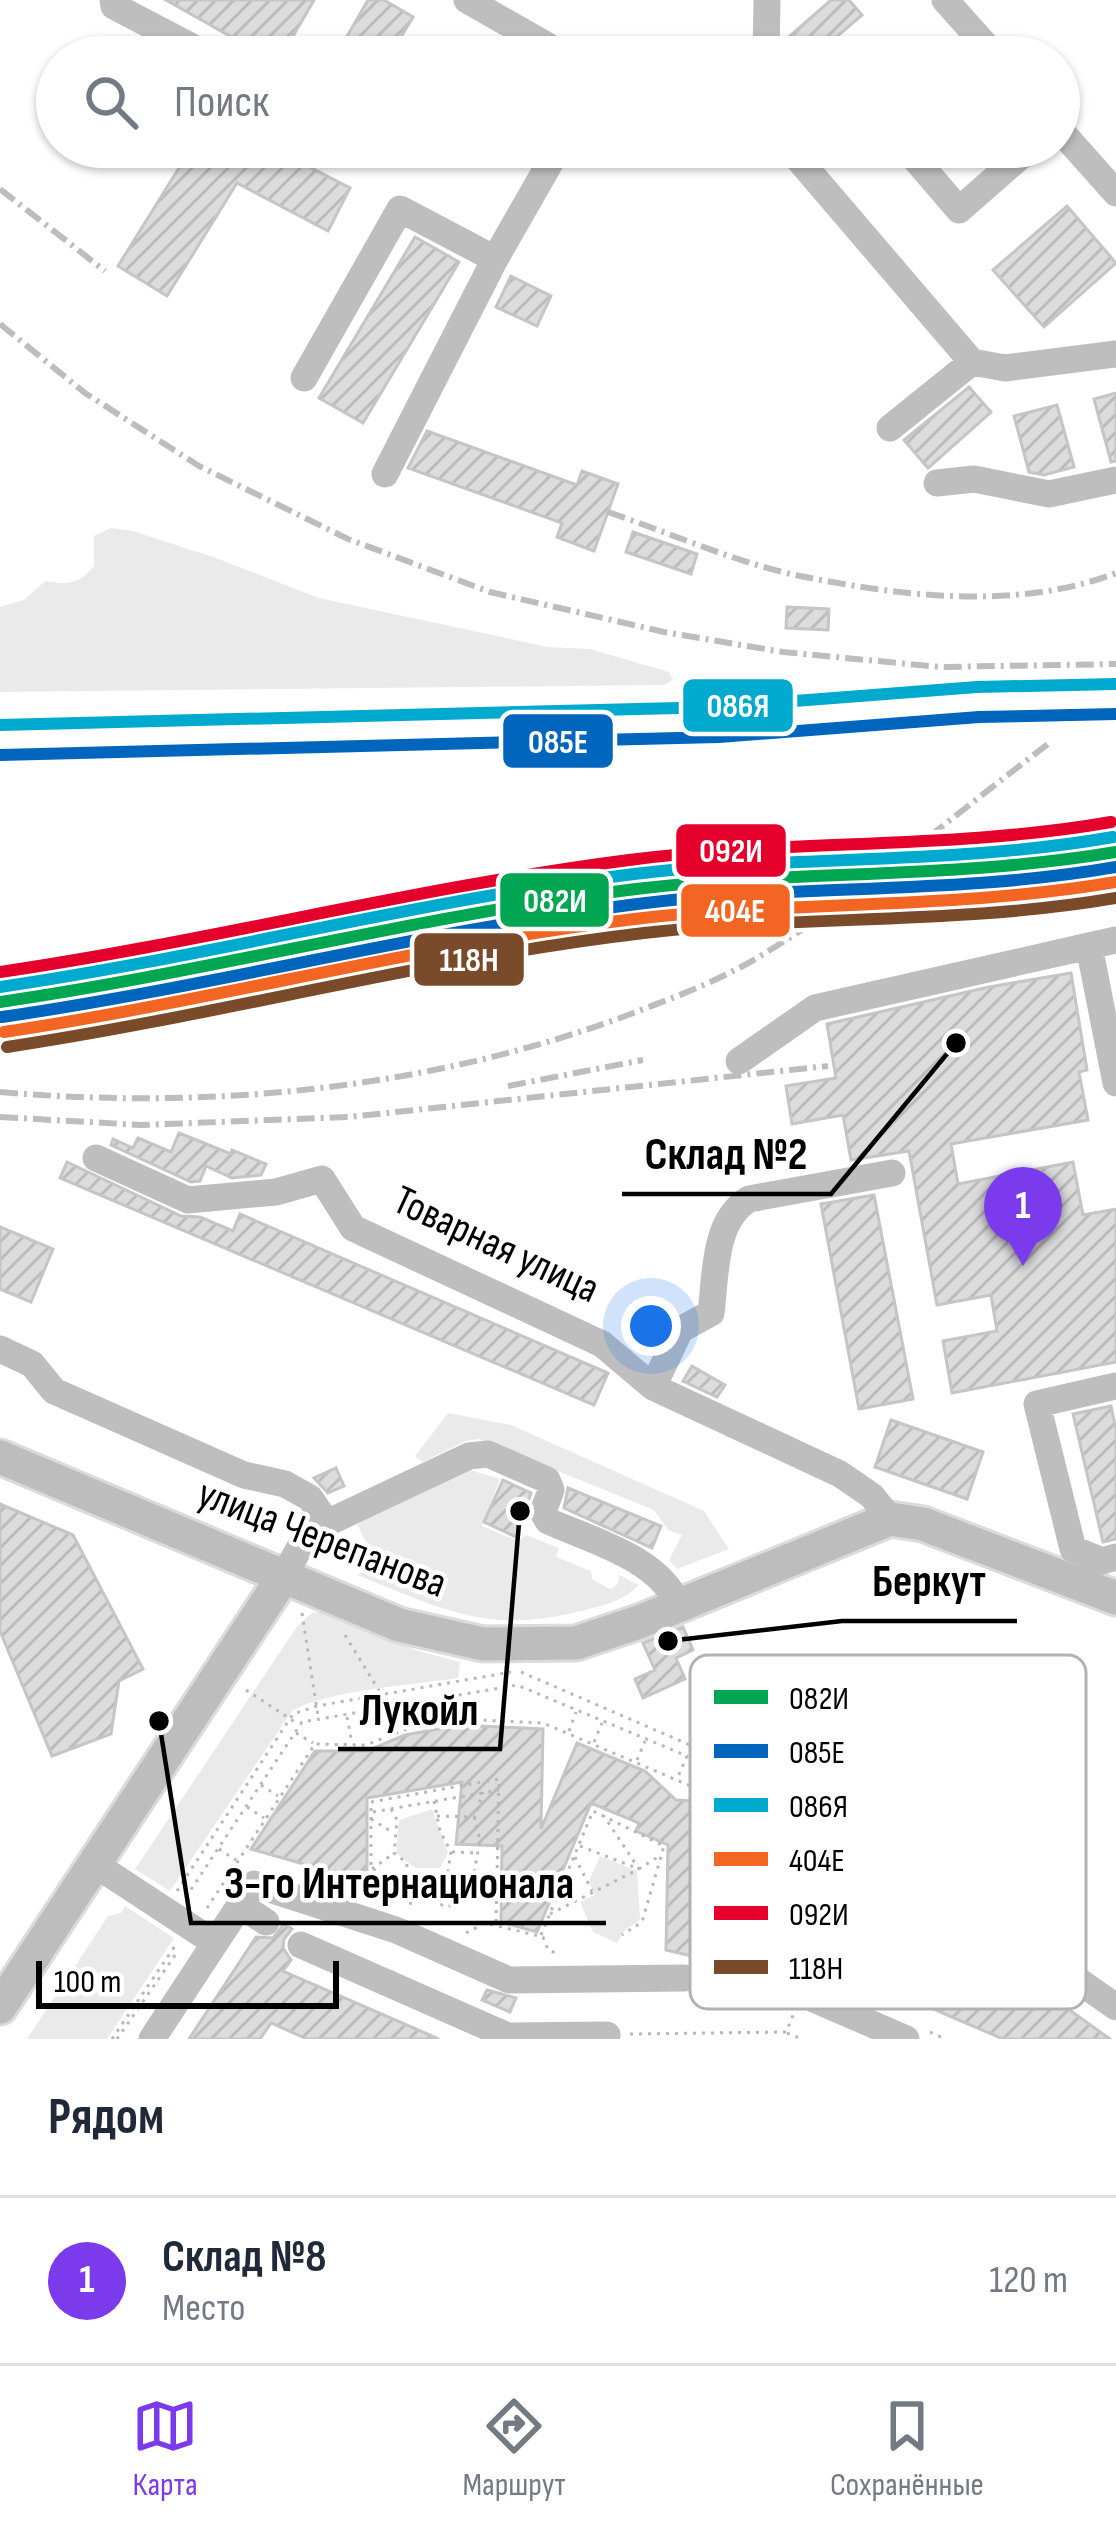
<!DOCTYPE html>
<html lang="ru">
<meta charset="utf-8">
<style>
body{margin:0;font-family:"Sofia Sans Condensed",sans-serif;background:#f6f6f7;color:#1f2937}
.scale{position:absolute;left:36px;bottom:30px;width:303px;box-sizing:border-box;padding-left:12px;border:6px solid #000;border-top:0;font-size:33px;line-height:42px;white-space:nowrap;color:#000;-webkit-text-stroke:9px #fff;paint-order:stroke}
.you{position:absolute;left:651px;top:1326px;width:42px;height:42px;margin:-30px;border:9px solid #fff;border-radius:50%;background:#1a73e8;box-shadow:0 0 0 18px #1a73e833}
.badge{display:grid;place-items:center;width:78px;height:78px;border-radius:50%;background:#7c3aed;color:#fff;font-size:39px;font-weight:700}
.pin{position:absolute;translate:-50% -99px;filter:drop-shadow(0 3px 6px #0008)}
.pin::after{content:'';position:absolute;top:63px;width:42px;height:36px;background:inherit;clip-path:polygon(0 0,100% 0,50% 100%)}
.list{margin:0;padding:0;list-style:none}
h2{display:flex;justify-content:space-between;align-items:center;height:156px;margin:0;padding:0 48px;font-size:51px}
h2 small{font-size:39px;font-weight:400;color:#747a83}
.list li{display:grid;grid-template-columns:78px 1fr auto;gap:36px;align-items:center;box-sizing:border-box;height:168px;padding:0 48px;border-top:3px solid #e0e1e3}
.list b{display:block;font-size:45px;white-space:nowrap}
.list p{margin:0;font-size:39px;white-space:nowrap;color:#747a83}
.list em{font-size:39px;font-style:normal;color:#747a83}
.icon{flex:none;width:66px;height:66px;fill:none;stroke:currentColor;stroke-width:2;stroke-linecap:round;stroke-linejoin:round}
.map{position:relative;flex:none;width:1116px;height:2039px;overflow:hidden}
.search{position:absolute;background:#fff;box-shadow:0 3px 9px #0004;left:36px;right:36px;top:36px;height:132px;display:flex;align-items:center;gap:30px;box-sizing:border-box;padding:0 42px;border-radius:66px;color:#747a83;font-size:45px}
.sheet{height:324px;background:#fff}
nav{display:flex;justify-content:space-around;align-items:center;box-sizing:border-box;height:168px;border-top:3px solid #e0e1e3;background:#fff;font-size:33px;color:#747a83}
nav a{display:grid;justify-items:center;gap:6px}
nav .on{color:#7c3aed}
.map>svg:first-child{display:block}
</style>
<div class="map">
<svg width="1116" height="2039" viewBox="0 0 1116 2039">
<defs>
<pattern id="building-hatch" width="6" height="6" patternUnits="userSpaceOnUse" patternTransform="scale(3)"><rect width="6" height="6" fill="#dcdcdc"/><path d="M-1 1l2-2M0 6l6-6M5 7l2-2" fill="none" stroke="#bbb"/></pattern>
</defs>
<rect width="100%" height="100%" fill="#fff"/>
<path fill="#eaeaea" d="M111 528 133 531 216 558 319 598 548 647 590 649 669 672 673 680 664 685 0 692V607L24 600 45 581C68 585 79 584 94 566V536Z
M448 1413 511 1425 704 1511 729 1549 677 1569 669 1560 682 1535 668 1530 654 1510 479 1439 465 1441 423 1462 415 1456Z
M470 1470 500 1479 482 1526 518 1541 526 1535 559 1548 556 1557 591 1571 592 1579 610 1589 618 1584 619 1575 639 1585C622 1602 604 1605 581 1611 486 1635 443 1609 357 1575L377 1565 357 1524Z
M323 1611 415 1650 460 1662 458 1678C414 1685 328 1690 292 1711L170 1891 135 1869 298 1625 312 1613Z
M432 1809 448 1853 440 1868H415L396 1853 399 1820Z
M600 1856 637 1871 640 1920 625 1930 617 1943 593 1932 580 1902 595 1895 589 1881Z
M125 1906 174 1938 107 2039H27L108 1916 121 1913Z"/>
<path fill="url(#building-hatch)" stroke="#c5c5c5" stroke-width="3" d="M166 0H314L281 57H267Z
M368 0H384L413 17 389 57H335Z
M831 0H849L862 15 813 57H787L784 41Z
M192 147H271L350 188 328 231 237 183 167 296 118 266Z
M1067 206 1116 263 1044 327 993 270Z
M415 237 459 262 363 423 319 398Z
M511 276 551 296 537 326 496 307Z
M969 387 991 412 928 468 904 440Z
M1116 393V461L1111 462 1094 399Z
M1057 405 1074 467 1044 475 1029 472 1014 416Z
M427 431 577 485 582 471 618 484 594 551 557 537 562 523 408 468Z
M633 532 697 554 691 574 626 552Z
M787 607 829 609 828 630 786 628Z
M1071 973 1087 1070 1079 1072 1088 1120 951 1144 958 1184 1073 1162 1083 1215 1116 1209V1362L952 1393 943 1341 997 1331 991 1295 937 1305 909 1151 851 1160 843 1115 792 1124 786 1086 836 1078 827 1024 989 987Z
M179 1133 231 1154 232 1150 266 1164 261 1175 232 1178 206 1166 200 1181 191 1182 111 1145 113 1139 133 1148 138 1138 171 1152Z
M67 1162 181 1216 200 1217 233 1231 240 1214 608 1373 594 1405 60 1178Z
M874 1195 913 1399 859 1409 821 1204Z
M0 1227 53 1249 31 1302 0 1289Z
M692 1366 725 1385 717 1397 683 1381Z
M1111 1406 1116 1430V1539L1103 1542 1073 1414Z
M891 1420 983 1452 967 1499 875 1467Z
M336 1468 344 1486 328 1493 314 1478Z
M503 1480 531 1493 516 1537 484 1522Z
M568 1488 661 1526 652 1548 564 1508Z
M0 1504 73 1535 143 1669 119 1681 111 1734 52 1756 0 1631Z
M683 1627 693 1650 676 1658 685 1679 643 1698 635 1679 655 1670 643 1643Z
M460 1725 543 1729 541 1829 577 1743 645 1771 676 1800 717 1802 806 1840 811 1856 826 1862 810 1898 743 1870 705 1959 666 1950 668 1845 636 1831 639 1823 591 1803 537 1932 501 1922 502 1846 456 1844 462 1782 367 1798V1882L251 1849 315 1751H367L405 1735Z
M841 1910 1064 2006 1110 2039H1003L819 1960Z
M284 1924 292 1929 284 1939 283 1948 291 1960 283 1971 439 2039H307L271 2023 260 2039H189L256 1937 273 1938Z
M487 1990 516 1998 510 2012 482 2000Z"/>
<g fill="none" stroke-linecap="round" stroke-linejoin="round">
<defs>
<path id="major" d="M0 1457 399 1625 483 1644 576 1643 639 1622 890 1519 923 1524 1116 1598
M0 2007 284 1576"/>
</defs>
<use href="#major" stroke="#dbdbdb" stroke-width="39"/>
<path stroke="#b8b8b8" stroke-width="3" stroke-dasharray="3 6" stroke-linecap="butt" d="M302 1613 318 1716
M345 1635 389 1707
M521 1672 690 1745
M246 1690 298 1724
M435 1701 439 1721
M386 1707 390 1734
M347 1717 352 1743
M569 1731 576 1712
M296 1733 313 1743
M594 1742 602 1723
M637 1760 645 1741
M261 1785 278 1796
M434 1801 440 1831 451 1852 446 1882
M247 1807 264 1818
M391 1809 397 1820 394 1853 407 1863 406 1884 472 1885 480 1839 474 1821 483 1792
M373 1812 499 1790
M437 1816 476 1817
M371 1819 392 1832
M580 1846 639 1869 658 1857
M219 1849 236 1860
M452 1852 477 1853
M575 1857 592 1891
M372 1869 393 1854
M373 1869 417 1888 409 1907
M748 1881 771 1969
M332 1882 380 1898
M418 1889 445 1907 458 1904 465 1895
M177 1891 293 1714 317 1706 511 1672
M371 1892V1802L499 1779 496 1925
M186 1897 302 1722 517 1685 687 1756 677 1779
M207 1908 315 1744 366 1745 404 1730 458 1719 543 1723 930 1888
M550 1914 639 1869 604 1816
M466 1933 485 1923 543 1937 548 1950 556 1953
M541 1935 593 1811 664 1846 642 1922 622 1935
M723 1939 773 2008 779 2007 845 1851
M727 1942 805 1904
M709 1970 747 1879 820 1910
M752 1975 800 1959 785 1914
M810 1977 842 1903
M706 1993 773 2008
M930 2032 945 2039
M787 2033 802 2039
M630 2034 786 2032 794 2013
M112 2039 175 1946
M117 2039 178 1951"/>
<path stroke="#bebebe" stroke-width="27" d="M113 0 114 6 211 57
M467 0 567 57
M945 0 996 57
M766 57 767 0
M1059 129 1116 193
M788 147 972 362 1005 368 1116 354
M905 147 959 210 1031 147
M304 378 400 209 495 259
M890 428 972 362
M385 474 495 259 559 147
M937 483 974 479 1049 494 1116 480
M1116 940 1089 946 1116 1083
M739 1061 815 1008 1089 946
M96 1158 188 1200 276 1192 322 1179 353 1228 602 1344 653 1387 840 1474 872 1496 890 1519
M0 1349 32 1364 54 1391 244 1475 285 1484 310 1498 327 1523
M1116 1386 1037 1404 1073 1549 1102 1561 1116 1557
M653 1387 680 1330 711 1313C716 1274 713 1221 749 1199L892 1173
M284 1576 300 1547 327 1523 469 1456 488 1454 547 1480 551 1490 543 1512 548 1521C593 1541 659 1558 679 1606
M93 1863 215 1943 152 2039
M859 1885 1076 1979 1116 2007
M240 1905 266 1922
M215 1943 254 1884 396 1930 509 1980 684 1978
M301 1945 508 2036 607 2035
M814 1999 906 2039"/>
<use href="#major" stroke="#bdbdbd" stroke-width="33"/>
<path stroke="#bdbdbd" stroke-width="6" stroke-dasharray="18 6 3 6" stroke-linecap="butt" d="M0 189 105 271
M0 324 85 393 199 466 348 539 490 592 664 632 783 652 940 667 1116 664
M608 512C667 532 740 564 800 576 901 596 1017 611 1116 573
M0 723 717 707 849 700 1025 683
M508 1086 643 1060
M0 1092C209 1110 422 1090 620 1018 667 1000 718 982 762 955 863 894 954 815 1048 744
M0 1117 141 1125 349 1117 828 1066"/>
<defs>
<path id="rail-1" d="M0 1002C213 971 422 915 636 889 796 870 957 879 1116 852"/>
<path id="rail-2" d="M0 755 719 737 979 717 1116 714
M2 1017C215 986 423 931 637 904 796 884 957 895 1116 867"/>
<path id="rail-3" d="M0 725 718 707 977 687 1116 684
M0 987C212 956 421 900 634 874 794 855 955 865 1113 837"/>
<path id="rail-4" d="M4 1032C218 1000 428 943 643 918 800 901 959 909 1116 882"/>
<path id="rail-5" d="M0 972C211 941 418 887 629 860 789 839 951 850 1111 822"/>
<path id="rail-6" d="M7 1047C220 1015 430 958 644 933 801 915 959 925 1116 898"/>
</defs>
<use href="#rail-1" stroke="#fff" stroke-width="21"/>
<use href="#rail-2" stroke="#fff" stroke-width="21"/>
<use href="#rail-3" stroke="#fff" stroke-width="21"/>
<use href="#rail-4" stroke="#fff" stroke-width="21"/>
<use href="#rail-5" stroke="#fff" stroke-width="21"/>
<use href="#rail-6" stroke="#fff" stroke-width="21"/>
<use href="#rail-1" stroke="#00a651" stroke-width="12"/>
<use href="#rail-2" stroke="#0065bd" stroke-width="12"/>
<use href="#rail-3" stroke="#00a9ce" stroke-width="12"/>
<use href="#rail-4" stroke="#f26522" stroke-width="12"/>
<use href="#rail-5" stroke="#e4002b" stroke-width="12"/>
<use href="#rail-6" stroke="#7a4b2a" stroke-width="12"/>
</g>
<g text-anchor="middle" dominant-baseline="central" stroke-width="9" stroke-linejoin="round" paint-order="stroke">
<g font-size="42" fill="#000" stroke="#fff">
<text transform="translate(496 1245) rotate(25)">Товарная улица</text>
<text transform="translate(322 1539) rotate(21)">улица Черепанова</text>
</g>
</g>
<rect x="690" y="1655" width="396" height="354" rx="18" fill="#fff" stroke="#b2b2b2" stroke-width="3"/>
<rect x="714" y="1690" width="54" height="14" fill="#00a651"/>
<rect x="714" y="1744" width="54" height="14" fill="#0065bd"/>
<rect x="714" y="1798" width="54" height="14" fill="#00a9ce"/>
<rect x="714" y="1852" width="54" height="14" fill="#f26522"/>
<rect x="714" y="1906" width="54" height="14" fill="#e4002b"/>
<rect x="714" y="1960" width="54" height="14" fill="#7a4b2a"/>
<g font-size="33" fill="#000">
<text x="789" y="1709">082И</text>
<text x="789" y="1763">085Е</text>
<text x="789" y="1817">086Я</text>
<text x="789" y="1871">404Е</text>
<text x="789" y="1925">092И</text>
<text x="789" y="1979">118Н</text>
</g>
<path fill="none" stroke="#000" stroke-width="4.5" d="M956 1043L831 1194H622M668 1641L842 1621H1017M520 1511L500 1749H338M159 1721L191 1923H606"/>
<g fill="#000" stroke="#fff" stroke-width="4.5">
<circle cx="956" cy="1043" r="12"/>
<circle cx="668" cy="1641" r="12"/>
<circle cx="520" cy="1511" r="12"/>
<circle cx="159" cy="1721" r="12"/>
</g>
<g font-size="45" text-anchor="middle" font-weight="bold" fill="#000" stroke="#fff" stroke-width="9" stroke-linejoin="round" paint-order="stroke">
<text x="726" y="1169">Склад №2</text>
<text x="929" y="1596">Беркут</text>
<text x="419" y="1725">Лукойл</text>
<text x="399" y="1898">3-го Интернационала</text>
</g>
<g stroke="#fff" stroke-width="4.5">
<rect x="681" y="677" width="114" height="57" rx="12" fill="#00a9ce"/>
<rect x="501" y="712" width="114" height="58" rx="12" fill="#0065bd"/>
<rect x="674" y="822" width="114" height="57" rx="12" fill="#e4002b"/>
<rect x="498" y="871" width="113" height="58" rx="12" fill="#00a651"/>
<rect x="679" y="882" width="113" height="57" rx="12" fill="#f26522"/>
<rect x="412" y="931" width="114" height="57" rx="12" fill="#7a4b2a"/>
</g>
<g font-size="33" text-anchor="middle" font-weight="bold" fill="#fff">
<text x="738" y="717">086Я</text>
<text x="558" y="753">085Е</text>
<text x="731" y="862">092И</text>
<text x="555" y="912">082И</text>
<text x="735" y="922">404Е</text>
<text x="469" y="971">118Н</text>
</g>
</svg>
<div class="scale">100 m</div>
<div class="you"></div>
<div class="pin badge" style="left:1023px;top:1266px">1</div>
<div class="search"><svg class="icon" aria-label="search" viewBox="0 0 24 24"><circle cx="10" cy="10" r="6"/><path d="M15 15l6 6"/></svg>Поиск</div>
</div>
<section class="sheet">
<h2>Рядом<small></small></h2>
<ul class="list">
<li><span class="badge">1</span><div><b>Склад №8</b><p>Место</p></div><em>120 m</em></li>
</ul>
</section>
<nav>
<a class="on"><svg class="icon" aria-label="map" viewBox="0 0 24 24"><path d="M3 6l6-2 6 2 6-2v14l-6 2-6-2-6 2zM9 4v14M15 6v14"/></svg>Карта</a>
<a><svg class="icon" aria-label="directions" viewBox="0 0 24 24"><path d="M12 3l9 9-9 9-9-9zM9 14v-3h6M13 9l2 2-2 2"/></svg>Маршрут</a>
<a><svg class="icon" aria-label="saved" viewBox="0 0 24 24"><path d="M7 4h10v16l-5-4-5 4z"/></svg>Сохранённые</a>
</nav>
